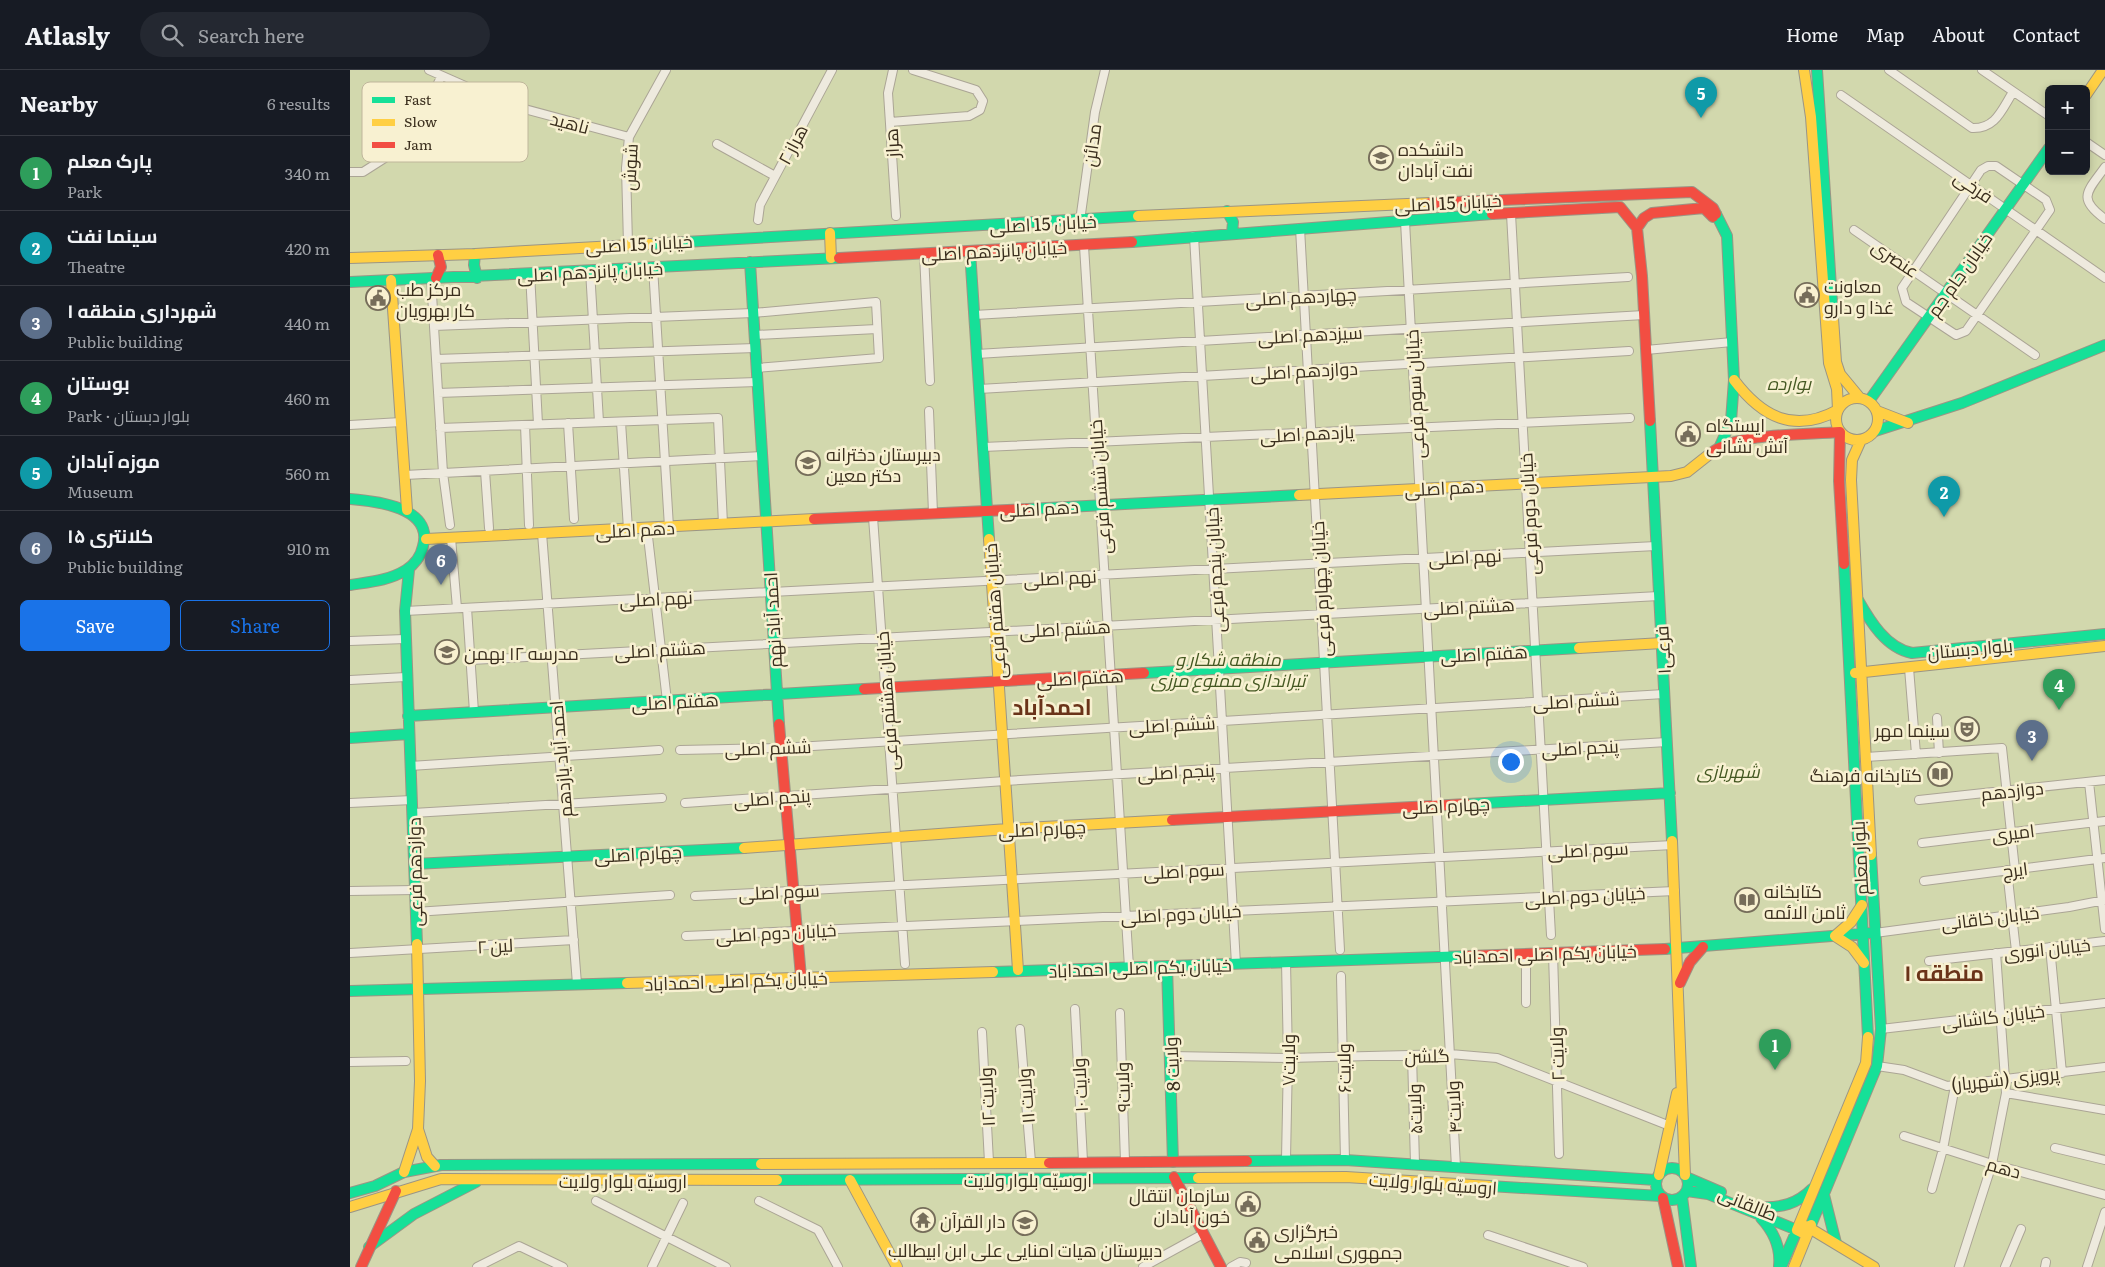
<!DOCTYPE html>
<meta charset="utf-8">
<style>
body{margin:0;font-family:Literata,Cairo,serif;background:#242831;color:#f1f3f6}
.controls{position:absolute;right:15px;top:15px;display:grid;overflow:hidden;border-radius:8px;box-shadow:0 2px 8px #0003}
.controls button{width:45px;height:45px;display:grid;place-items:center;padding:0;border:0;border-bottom:1px solid #363941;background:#171b24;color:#f1f3f6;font:25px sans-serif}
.you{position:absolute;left:1160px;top:691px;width:18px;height:18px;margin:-12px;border:4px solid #fff;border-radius:50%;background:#1a73e8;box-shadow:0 0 0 8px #1a73e833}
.badge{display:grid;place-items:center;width:32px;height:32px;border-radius:50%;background:#1a73e8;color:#fff;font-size:16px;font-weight:700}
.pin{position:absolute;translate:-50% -41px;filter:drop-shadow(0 1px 2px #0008)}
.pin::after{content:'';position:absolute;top:26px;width:18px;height:15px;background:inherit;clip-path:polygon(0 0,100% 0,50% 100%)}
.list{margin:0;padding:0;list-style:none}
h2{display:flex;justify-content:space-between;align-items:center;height:65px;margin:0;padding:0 20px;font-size:21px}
h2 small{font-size:16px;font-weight:400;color:#9ea1a6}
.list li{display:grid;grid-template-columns:32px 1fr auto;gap:15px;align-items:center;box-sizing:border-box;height:75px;padding:0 20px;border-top:1px solid #363941}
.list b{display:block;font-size:19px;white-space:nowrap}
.list p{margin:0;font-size:16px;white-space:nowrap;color:#9ea1a6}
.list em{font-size:16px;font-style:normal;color:#9ea1a6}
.actions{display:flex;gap:10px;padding:15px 20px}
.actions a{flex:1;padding:11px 0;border:1px solid #1a73e8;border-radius:8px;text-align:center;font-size:18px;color:#1a73e8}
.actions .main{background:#1a73e8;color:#fff}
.icon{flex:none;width:28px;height:28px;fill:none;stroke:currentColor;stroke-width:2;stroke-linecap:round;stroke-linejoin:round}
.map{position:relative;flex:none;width:1755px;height:1197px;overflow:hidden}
header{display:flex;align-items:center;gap:30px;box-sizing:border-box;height:70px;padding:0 25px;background:#171b24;border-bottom:1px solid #363941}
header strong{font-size:24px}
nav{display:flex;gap:28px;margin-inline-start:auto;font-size:18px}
.search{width:350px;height:45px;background:#242831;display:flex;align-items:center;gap:12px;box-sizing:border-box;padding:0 18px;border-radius:28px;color:#9ea1a6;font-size:19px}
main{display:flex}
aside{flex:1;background:#171b24}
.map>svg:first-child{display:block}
</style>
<header>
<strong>Atlasly</strong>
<div class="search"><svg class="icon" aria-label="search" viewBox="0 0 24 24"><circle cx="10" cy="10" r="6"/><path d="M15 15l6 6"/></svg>Search here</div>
<nav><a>Home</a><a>Map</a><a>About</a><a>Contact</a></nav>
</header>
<main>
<aside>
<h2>Nearby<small>6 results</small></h2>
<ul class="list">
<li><span class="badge" style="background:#2e9e5b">1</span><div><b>پارک معلم</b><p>Park</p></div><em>340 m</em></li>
<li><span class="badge" style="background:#0f9aa8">2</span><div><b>سینما نفت</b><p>Theatre</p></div><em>420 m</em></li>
<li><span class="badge" style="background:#5c6f8a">3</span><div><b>شهرداری منطقه ۱</b><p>Public building</p></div><em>440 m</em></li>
<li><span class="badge" style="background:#2e9e5b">4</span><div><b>بوستان</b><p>Park · بلوار دبستان</p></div><em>460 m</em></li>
<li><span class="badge" style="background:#0f9aa8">5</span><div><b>موزه آبادان</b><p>Museum</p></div><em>560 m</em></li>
<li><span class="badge" style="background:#5c6f8a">6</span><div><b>کلانتری ۱۵</b><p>Public building</p></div><em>910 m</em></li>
</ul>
<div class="actions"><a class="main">Save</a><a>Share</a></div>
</aside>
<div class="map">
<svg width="1755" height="1197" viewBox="0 0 1755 1197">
<rect width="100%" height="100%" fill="#e6e1cc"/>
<path fill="#d2d8ad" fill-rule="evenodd" d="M0 0H1755V1197H0ZM1699 19H1736V101H1699Z"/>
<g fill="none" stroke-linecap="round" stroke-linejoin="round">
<defs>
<path id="street" d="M79 0 156 34 279 67
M543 0 538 23 546 146
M1539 0 1622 58C1646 59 1652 39 1663 22
M1632 0 1699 46
M1491 25 1755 208
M540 52 619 46 630 40 633 31 626 20 563 0
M1736 72 1755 85
M367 74 425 106
M1638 96H1646L1696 130 1700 140 1616 261 1606 265 1556 232 1552 218 1631 100Z
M1755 97C1738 121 1726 128 1755 149
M0 102H13L60 72 91 7
M1161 144 1201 865
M408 150 410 135 482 0
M730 151 745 42 755 0
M1055 151 1106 1097
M950 158 990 880
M1504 160 1685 285
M844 166 886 894
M278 174 276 98 279 67 316 0
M734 176 779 897
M574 184 580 311
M303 197 319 457
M240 200 249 352
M180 203 188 354
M81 208 93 403 100 455
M624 245 1278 207
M84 256 403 243 526 232 529 288 407 298
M405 265 527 259
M1296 280 1382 272
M627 284 1294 245
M86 289 405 278
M629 319 1279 281
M88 323 407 312
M579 341 583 443
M271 352 278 459
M218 353 224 449
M0 355 51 352
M175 355 179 455
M90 358 368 348 373 454
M633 377 1280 348
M135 401 139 458
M55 405 412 386
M523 447 555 894
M297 458 317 631
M192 463 227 914
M101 468 107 538
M117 538 124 642
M55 541 1306 476
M0 571 55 569
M121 590 1309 526
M1559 598 1566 684
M0 610 56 607
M1587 648 1589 683
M330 680 430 678 1314 624
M1516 687 1652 678 1665 800
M60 696 309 680
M1739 712 1755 859
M1569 730 1755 710
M0 733 62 730
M335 733 655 711 1317 672
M63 743 312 728
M1572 773 1755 751
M1657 800 1666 881
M1574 811 1755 788
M0 821 65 820
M345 826 1323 775
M65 842 320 825
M1525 863 1719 837 1755 830
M336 866 1325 821
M1700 877 1712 1003
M0 883 224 870
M1203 883 1209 1084
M1646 883 1656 1023 1755 1040
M1176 884V933
M1579 891 1755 871
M991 906 995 1090
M725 939 733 1091
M770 943 775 1091
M670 959 681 1092
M1531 959 1755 933
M632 962 639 1092
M1062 985 1065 1094
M821 986 938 988 1100 984 1147 988 1320 1056
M0 992 56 991
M1527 996 1554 1000 1597 1016 1755 997
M1554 1066 1642 1094 1755 1125
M1705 1078 1755 1090
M936 1089 938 988 936 892
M1582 1119 1593 1079 1605 1016
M246 1131 376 1197
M409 1131 468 1160 488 1197
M1138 1165 1233 1197
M127 1197 169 1176 213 1197
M302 1197 333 1133
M793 1197 853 1164
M881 1197 890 1192 896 1193
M1609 1197 1642 1094 1656 1023
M1655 1197 1671 1159
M1695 1197 1696 1192
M1737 1197 1755 1142"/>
<path id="fast" d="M1467 0 1483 248
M877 141 883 152 882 163
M1366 144 1377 166 1384 310 1381 351 1370 376
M782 172 1142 144
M300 174 788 146
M620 181 639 469
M125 184 124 195 127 208
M400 192 429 654
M0 212 489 188
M1519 331 1699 78
M1300 351 1322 771
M1525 361 1612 333 1755 275
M0 429C25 431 84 437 73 476 71 486 64 495 56 500 38 511 19 512 0 515
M678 439 949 425
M1494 494 1518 967
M59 500 55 541 67 874
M1508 530C1520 551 1536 578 1562 583L1755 564
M794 603 1229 578
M58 646 514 619
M0 668 59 664
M1117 734 1320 723
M64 794 394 778
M1315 879 1520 863
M817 896 823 1092
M643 902 1118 886
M0 921 277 913
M897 1091 995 1090 1306 1110
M1306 1114a16 16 0 1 1 32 0a16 16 0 1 1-32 0Z
M1336 1107 1371 1122
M427 1110 848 1108
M1139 1116 1311 1126
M1337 1121 1358 1124 1447 1160 1431 1197
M0 1123 25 1116 54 1102 91 1095 411 1094
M1474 1125 1486 1173
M1332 1127 1341 1197
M1410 1137C1431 1138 1447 1134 1462 1119
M1411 1148C1424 1162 1431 1177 1429 1196
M1461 1155 1527 996 1531 959 1521 785
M19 1177 64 1144 126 1112"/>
<path id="slow" d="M1736 25 1753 0
M788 146 1080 133
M480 163 481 188
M0 188 125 184 300 174
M41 210 57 440
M1483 248 1486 292 1490 304 1509 327
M1384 310C1412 347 1444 364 1488 340L1487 319 1479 293 1461 47 1454 0
M1486 349a21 21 0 1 1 42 0a21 21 0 1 1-42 0Z
M1527 341 1558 353
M1511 370 1502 390 1501 410 1521 785
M949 425 1321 406 1337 402 1361 383
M76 469 464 449
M639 469 668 900
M1229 578 1312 573
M1505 603 1755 576
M1322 771 1335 1105
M394 778 658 759 822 750
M1485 866 1502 877 1514 893
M1485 866 1501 852 1512 835
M277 913 643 902
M68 1059 77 1087 85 1096
M411 1094 699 1093
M54 1102 68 1059 70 1011 67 874
M1309 1105 1327 1023
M848 1108 996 1107 1139 1116
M500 1110 547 1197
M0 1137 91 1109 427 1110
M1461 1155 1457 1165 1447 1160 1516 993 1518 967
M1456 1156 1524 1197
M1444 1197 1457 1165"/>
<path id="jam" d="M1080 133 1342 122 1363 138 1366 144
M1142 144 1270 137 1287 158 1292 206 1300 351
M1287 158 1294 148 1302 143 1354 138 1363 147
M489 188 782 172
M86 208 91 197 88 185
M1361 383C1388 362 1456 365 1490 362L1489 411 1494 494
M464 449 678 439
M514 619 794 603
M429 654 451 907
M822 750 1117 734
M1118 886 1315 879
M1330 913 1340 892 1353 877
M699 1093 897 1091
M824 1107 871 1197
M1313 1128 1328 1197
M11 1197 46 1121"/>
</defs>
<use href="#street" stroke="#aba595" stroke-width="10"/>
<use href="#fast" stroke="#9b9585" stroke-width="12"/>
<use href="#slow" stroke="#9b9585" stroke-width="12"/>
<use href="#jam" stroke="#9b9585" stroke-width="12"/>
<use href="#street" stroke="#eeeade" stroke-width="8"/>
<use href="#fast" stroke="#16e098" stroke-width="10"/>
<use href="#slow" stroke="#ffcf43" stroke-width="10"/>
<use href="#jam" stroke="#f24e42" stroke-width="10"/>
</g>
<defs>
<symbol id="university-ring" viewBox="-11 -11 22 22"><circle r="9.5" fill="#f8f1d1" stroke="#766d5a" stroke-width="1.5"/><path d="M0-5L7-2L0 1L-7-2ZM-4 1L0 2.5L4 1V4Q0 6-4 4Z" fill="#766d5a"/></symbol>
<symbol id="civic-ring" viewBox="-11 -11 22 22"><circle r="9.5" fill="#f8f1d1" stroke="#766d5a" stroke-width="1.5"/><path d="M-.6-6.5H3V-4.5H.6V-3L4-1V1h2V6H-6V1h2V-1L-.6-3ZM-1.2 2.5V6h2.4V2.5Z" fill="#766d5a"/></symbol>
<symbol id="school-ring" viewBox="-11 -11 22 22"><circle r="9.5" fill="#f8f1d1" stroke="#766d5a" stroke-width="1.5"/><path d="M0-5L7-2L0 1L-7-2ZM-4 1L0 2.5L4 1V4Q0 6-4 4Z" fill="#766d5a"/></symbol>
<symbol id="theatre-ring" viewBox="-11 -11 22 22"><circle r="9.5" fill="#f8f1d1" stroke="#766d5a" stroke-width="1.5"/><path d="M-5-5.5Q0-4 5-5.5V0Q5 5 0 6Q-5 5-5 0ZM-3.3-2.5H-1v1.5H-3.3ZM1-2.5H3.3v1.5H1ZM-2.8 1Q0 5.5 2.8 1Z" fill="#766d5a"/></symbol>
<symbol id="library-ring" viewBox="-11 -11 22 22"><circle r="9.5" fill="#f8f1d1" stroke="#766d5a" stroke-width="1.5"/><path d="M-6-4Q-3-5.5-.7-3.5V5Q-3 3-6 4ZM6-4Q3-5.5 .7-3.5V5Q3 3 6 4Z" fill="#766d5a"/></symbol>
<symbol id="temple-ring" viewBox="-11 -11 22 22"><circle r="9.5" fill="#f8f1d1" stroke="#766d5a" stroke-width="1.5"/><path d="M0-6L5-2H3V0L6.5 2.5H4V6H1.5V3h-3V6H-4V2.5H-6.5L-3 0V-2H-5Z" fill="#766d5a"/></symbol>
</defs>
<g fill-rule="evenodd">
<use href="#university-ring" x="1017" y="74" width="28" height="28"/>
<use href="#civic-ring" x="1443" y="211" width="28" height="28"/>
<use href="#civic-ring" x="14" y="214" width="28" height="28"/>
<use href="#civic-ring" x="1324" y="350" width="28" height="28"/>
<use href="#school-ring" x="444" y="379" width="28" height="28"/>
<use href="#school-ring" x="83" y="568" width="28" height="28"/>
<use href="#theatre-ring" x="1603" y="645" width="28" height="28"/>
<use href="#library-ring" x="1576" y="690" width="28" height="28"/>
<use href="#library-ring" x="1383" y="816" width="28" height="28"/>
<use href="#civic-ring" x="884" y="1120" width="28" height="28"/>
<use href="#temple-ring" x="559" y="1136" width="28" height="28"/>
<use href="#school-ring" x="661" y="1139" width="28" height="28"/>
<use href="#civic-ring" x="893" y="1156" width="28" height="28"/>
</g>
<g text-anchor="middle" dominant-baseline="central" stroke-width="5" stroke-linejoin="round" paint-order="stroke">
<g font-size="18" fill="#3a2e1d" stroke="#f8f1d1">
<text transform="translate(220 52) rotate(15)">ناهید</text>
<text transform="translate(541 73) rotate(-93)">هراز</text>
<text transform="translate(442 74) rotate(-62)">هراز ۲</text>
<text transform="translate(741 75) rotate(-82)">مدائن</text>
<text transform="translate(279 97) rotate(-87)">شوش</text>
<text transform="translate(1624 116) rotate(34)">فرخی</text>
<text transform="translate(1098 132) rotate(-3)">خیابان 15 اصلی</text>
<text transform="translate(693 153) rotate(-3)">خیابان 15 اصلی</text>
<text transform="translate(289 173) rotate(-3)">خیابان 15 اصلی</text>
<text transform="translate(644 180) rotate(-3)">خیابان پانزدهم اصلی</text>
<text transform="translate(1546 188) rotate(34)">عنصری</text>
<text transform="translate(240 201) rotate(-3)">خیابان پانزدهم اصلی</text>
<text transform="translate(1609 204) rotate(-55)">خیابان جام جم</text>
<text transform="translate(951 226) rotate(-3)">چهاردهم اصلی</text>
<text transform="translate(960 264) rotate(-3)">سیزدهم اصلی</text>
<text transform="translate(954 300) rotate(-3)">دوازدهم اصلی</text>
<text transform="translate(1064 324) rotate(-93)">خیابان سوم فرعی</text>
<text transform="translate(957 363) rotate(-3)">یازدهم اصلی</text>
<text transform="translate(749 417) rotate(-94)">خیابان ششم فرعی</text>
<text transform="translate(1094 417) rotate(-3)">دهم اصلی</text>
<text transform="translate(689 438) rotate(-3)">دهم اصلی</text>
<text transform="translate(1178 444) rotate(-93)">خیابان دوم فرعی</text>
<text transform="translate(285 459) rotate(-3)">دهم اصلی</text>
<text transform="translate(1115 486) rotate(-3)">نهم اصلی</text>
<text transform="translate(864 500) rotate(-93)">خیابان پنجم فرعی</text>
<text transform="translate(710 507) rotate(-3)">نهم اصلی</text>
<text transform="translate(970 519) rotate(-93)">خیابان چهارم فرعی</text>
<text transform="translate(306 528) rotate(-3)">نهم اصلی</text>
<text transform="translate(1119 536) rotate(-3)">هشتم اصلی</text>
<text transform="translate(644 541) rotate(-94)">خیابان هفتم فرعی</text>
<text transform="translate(422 550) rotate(-93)">احمد آباد نهم</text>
<text transform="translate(715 558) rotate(-3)">هشتم اصلی</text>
<text transform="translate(1620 578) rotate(-5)">بلوار دبستان</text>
<text transform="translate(310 579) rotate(-3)">هشتم اصلی</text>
<text transform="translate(1312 580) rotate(-93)">فرعی۱</text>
<text transform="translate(1134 583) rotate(-3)">هفتم اصلی</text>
<text transform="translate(730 607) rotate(-3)">هفتم اصلی</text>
<text transform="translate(1226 630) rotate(-3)">ششم اصلی</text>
<text transform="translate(325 631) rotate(-3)">هفتم اصلی</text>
<text transform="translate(536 631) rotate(-94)">خیابان هشتم فرعی</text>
<text transform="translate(822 654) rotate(-3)">ششم اصلی</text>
<text transform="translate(418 677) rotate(-2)">ششم اصلی</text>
<text transform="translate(1230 677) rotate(-3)">پنجم اصلی</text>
<text transform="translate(210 689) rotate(-95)">احمد آباد یازدهم</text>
<text transform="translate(826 701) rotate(-3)">پنجم اصلی</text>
<text transform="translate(1662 720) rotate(-6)">دوازدهم</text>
<text transform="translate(422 727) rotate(-4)">پنجم اصلی</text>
<text transform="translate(1096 735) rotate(-3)">چهارم اصلی</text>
<text transform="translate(692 758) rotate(-3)">چهارم اصلی</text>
<text transform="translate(1663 762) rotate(-7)">امیری</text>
<text transform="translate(1238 779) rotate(-3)">سوم اصلی</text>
<text transform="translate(288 783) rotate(-3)">چهارم اصلی</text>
<text transform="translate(1509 788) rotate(-93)">بلوار معلم</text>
<text transform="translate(1665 799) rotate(-7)">ایرج</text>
<text transform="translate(834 800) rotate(-3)">سوم اصلی</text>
<text transform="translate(64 802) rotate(-91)">دوازدهم فرعی</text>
<text transform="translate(429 821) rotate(-3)">سوم اصلی</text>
<text transform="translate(1235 825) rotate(-3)">خیابان دوم اصلی</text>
<text transform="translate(831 843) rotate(-3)">خیابان دوم اصلی</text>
<text transform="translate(1640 847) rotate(-7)">خیابان خاقانی</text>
<text transform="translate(426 862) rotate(-3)">خیابان دوم اصلی</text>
<text transform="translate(145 875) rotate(-3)">لین ۲</text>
<text transform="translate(1697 878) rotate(-6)">خیابان انوری</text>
<text transform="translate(1195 883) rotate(-2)">خیابان یکم اصلی احمداباد</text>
<text transform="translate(790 897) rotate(-2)">خیابان یکم اصلی احمداباد</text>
<text transform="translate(386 910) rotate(-2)">خیابان یکم اصلی احمداباد</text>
<text transform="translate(1643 946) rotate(-7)">خیابان کاشانی</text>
<text transform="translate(1206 984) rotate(-92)">ولایت ۲</text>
<text transform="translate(1077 985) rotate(-1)">گلشن</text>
<text transform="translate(937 990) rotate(-90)">ولایت۷</text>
<text transform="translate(821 994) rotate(-93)">ولایت 8</text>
<text transform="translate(993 998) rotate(-91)">ولایت۶</text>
<text transform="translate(1655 1008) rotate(-6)">پرویزی (شهریار)</text>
<text transform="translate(729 1015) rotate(-93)">ولایت ۱۰</text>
<text transform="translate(772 1017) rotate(-92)">ولایت۹</text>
<text transform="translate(675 1026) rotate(-95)">ولایت ۱۱</text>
<text transform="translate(636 1027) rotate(-93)">ولایت ۱۲</text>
<text transform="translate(1103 1037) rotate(-93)">ولایت۴</text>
<text transform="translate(1064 1039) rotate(-92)">ولایت۵</text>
<text transform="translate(1654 1097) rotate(16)">دهم</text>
<text x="678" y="1109">اروسیّه بلوار ولایت</text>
<text x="273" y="1110">اروسیّه بلوار ولایت</text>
<text transform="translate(1083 1113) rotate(4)">اروسیّه بلوار ولایت</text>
<text transform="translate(1398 1133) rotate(22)">طالقانی</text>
</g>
<g font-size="18" fill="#3a2e1d" stroke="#f8f1d1" text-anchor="start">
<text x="1048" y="78">دانشکده<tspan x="1048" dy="21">نفت آبادان</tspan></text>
<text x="1474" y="215">معاونت<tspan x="1474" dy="21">غذا و دارو</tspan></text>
<text x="46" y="218">مرکز طب<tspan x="46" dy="21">کار بهرویان</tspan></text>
<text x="1356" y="354">ایستگاه<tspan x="1356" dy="21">آتش نشانی</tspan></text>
<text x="476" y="383">دبیرستان دخترانه<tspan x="476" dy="21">دکتر معین</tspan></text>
<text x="114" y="582">مدرسه ۱۲ بهمن</text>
<text x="1600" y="659" text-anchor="end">سینما مهر</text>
<text x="1572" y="704" text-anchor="end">کتابخانه فرهنگ</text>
<text x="1414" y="820">کتابخانه<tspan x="1414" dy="21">ثامن الائمه</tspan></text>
<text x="880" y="1124" text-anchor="end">سازمان انتقال<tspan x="880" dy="21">خون آبادان</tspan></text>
<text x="590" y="1150">دار القرآن</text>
<text x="924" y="1160">خبرگزاری<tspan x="924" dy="21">جمهوری اسلامی</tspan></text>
<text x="675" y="1179" text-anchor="middle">دبیرستان هیات امنایی علی ابن ابیطالب</text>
</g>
<g font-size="18" font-style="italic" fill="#445822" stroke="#f8f1d1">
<text x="1439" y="312">بوارده</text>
<text x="878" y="588">منطقه شکار و<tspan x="878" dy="21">تیراندازی ممنوع مرزی</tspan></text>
<text x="1378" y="700">شهربازی</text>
</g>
<g font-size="22" font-weight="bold" fill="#6a3319" stroke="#f8f1d1">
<text x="702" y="635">احمدآباد</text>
<text x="1594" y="901">منطقه ۱</text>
</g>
</g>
<rect x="12" y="12" width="166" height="80" rx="8" fill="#f8f1d1" stroke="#bfb69b" stroke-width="1"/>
<rect x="22" y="27" width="23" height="6" fill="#16e098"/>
<rect x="22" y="49" width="23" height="7" fill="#ffcf43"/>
<rect x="22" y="72" width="23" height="6" fill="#f24e42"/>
<g font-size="14" fill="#3a2e1d">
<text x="54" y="35">Fast</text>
<text x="54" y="57">Slow</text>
<text x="54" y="80">Jam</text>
</g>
</svg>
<div class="controls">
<button>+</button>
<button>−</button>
</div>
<div class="you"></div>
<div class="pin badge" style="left:1425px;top:1000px;background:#2e9e5b">1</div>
<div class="pin badge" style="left:1594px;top:447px;background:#0f9aa8">2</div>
<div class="pin badge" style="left:1682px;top:691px;background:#5c6f8a">3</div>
<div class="pin badge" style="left:1709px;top:640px;background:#2e9e5b">4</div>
<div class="pin badge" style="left:1351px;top:48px;background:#0f9aa8">5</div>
<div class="pin badge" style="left:91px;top:515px;background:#5c6f8a">6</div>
</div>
</main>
